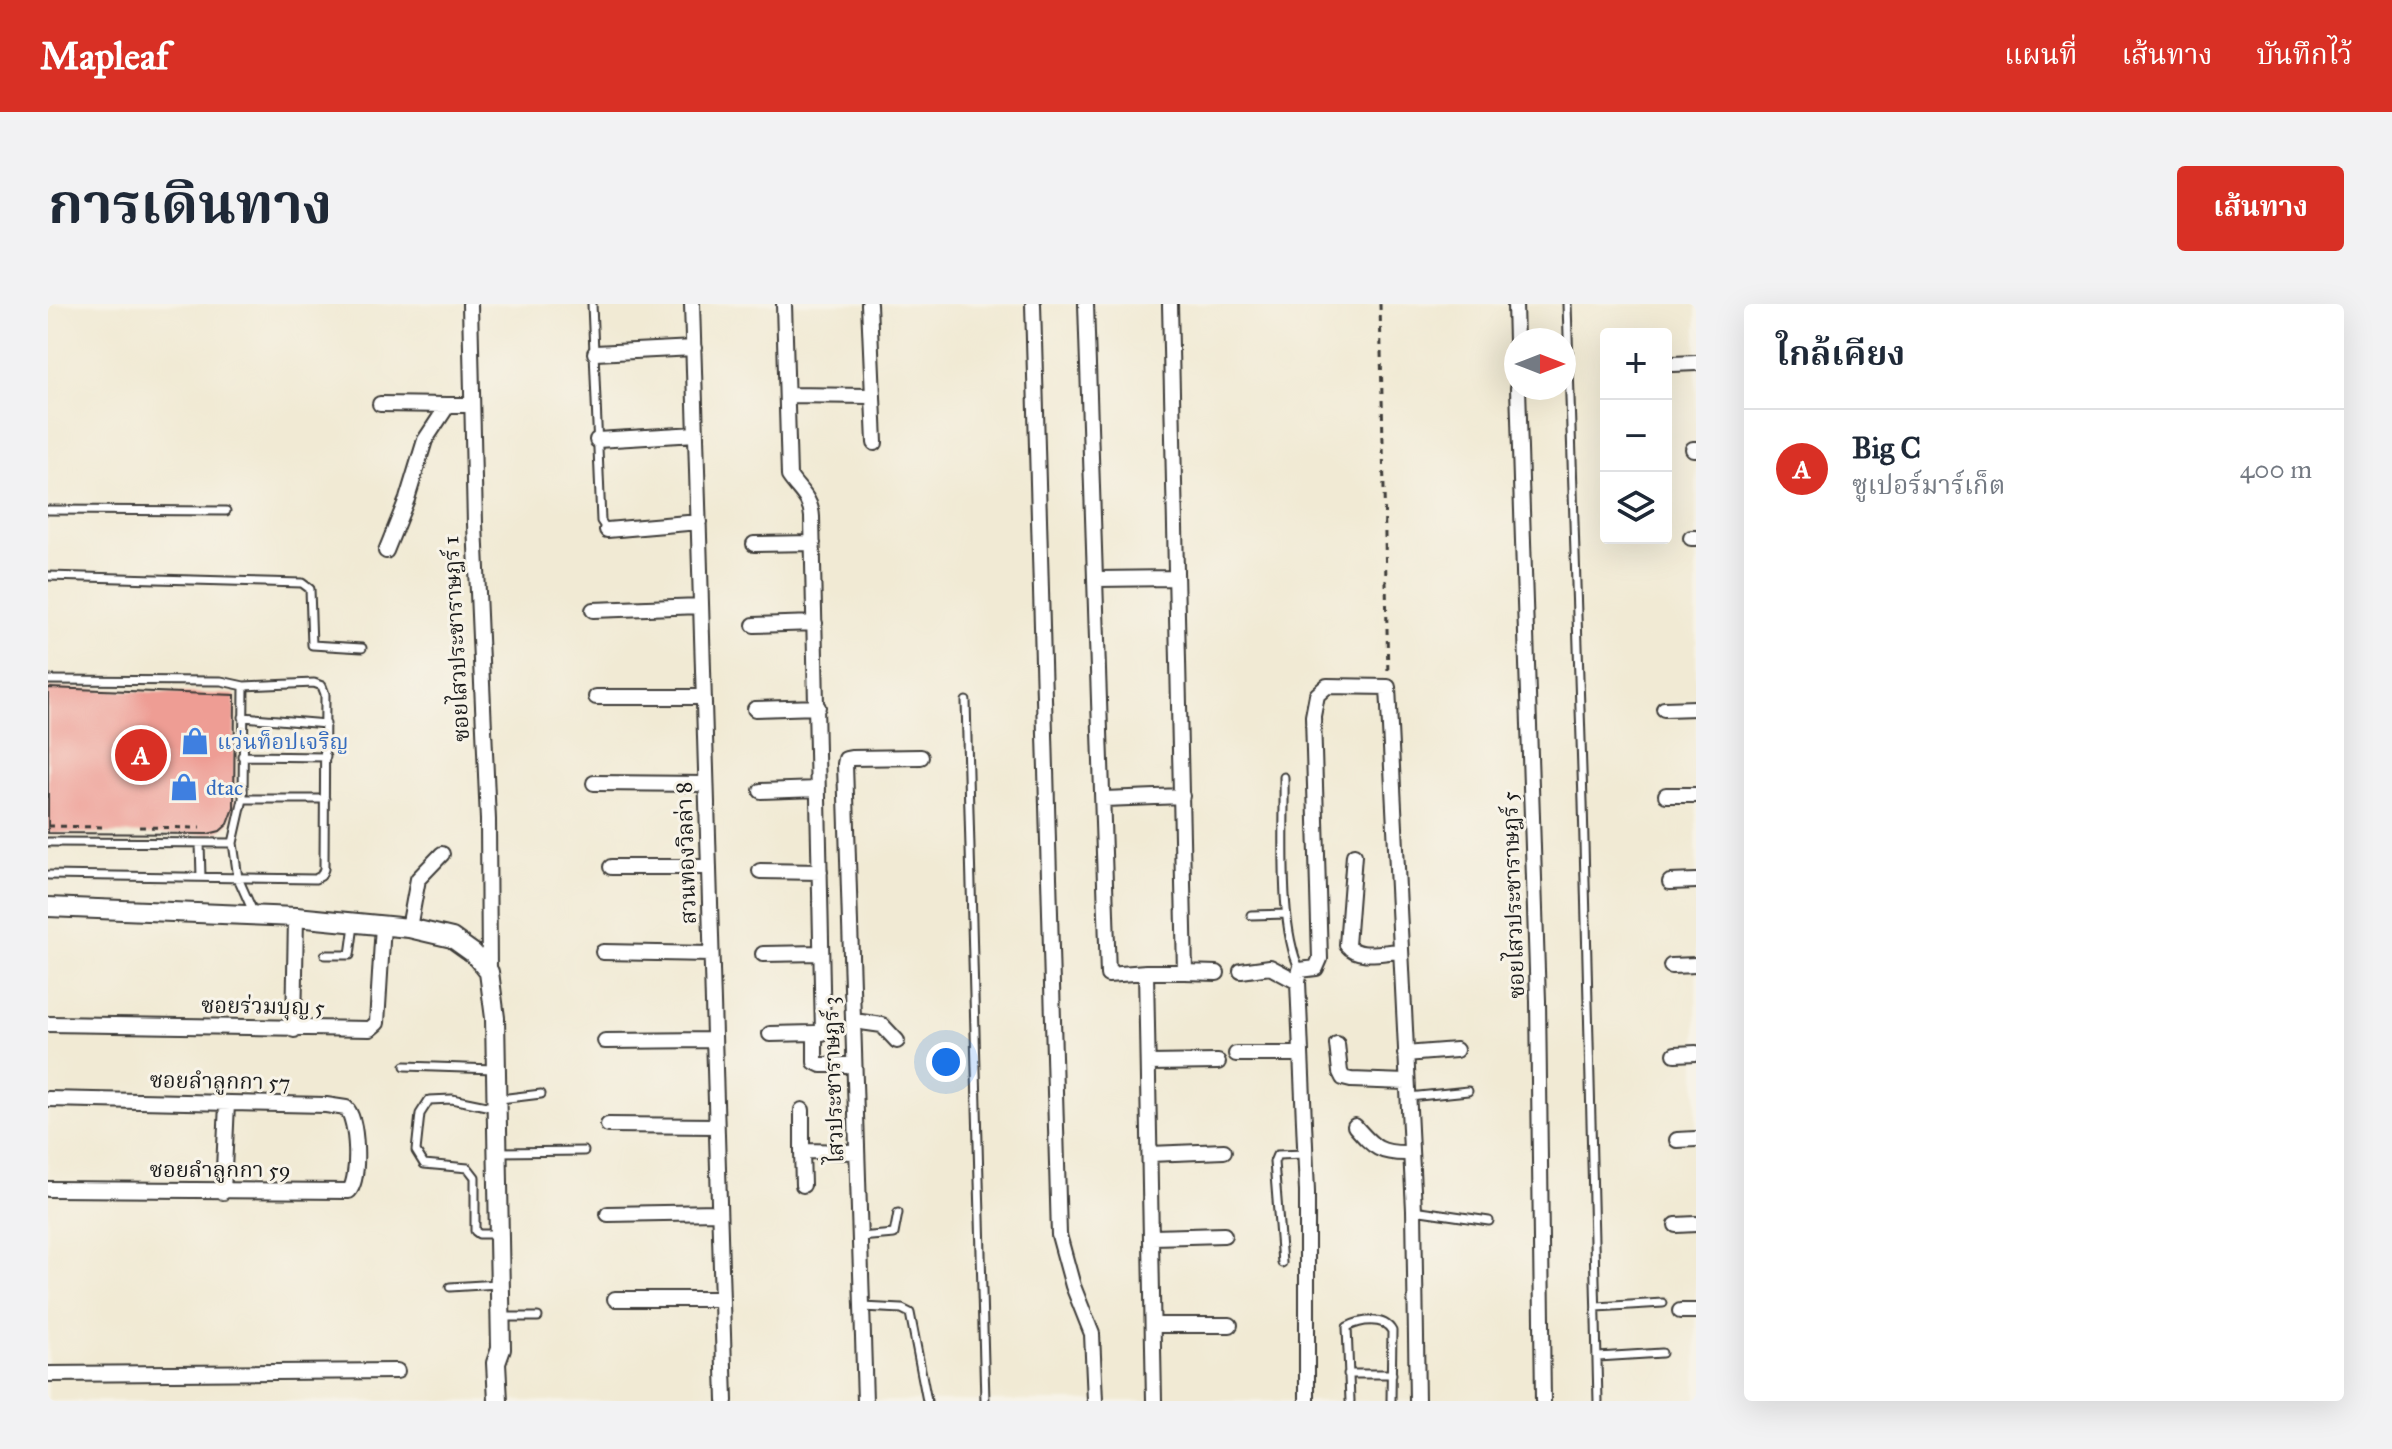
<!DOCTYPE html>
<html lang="th">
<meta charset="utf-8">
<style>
body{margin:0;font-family:"IM FELL Great Primer","Noto Serif Thai",serif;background:#f2f2f3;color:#1f2937}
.controls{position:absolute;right:24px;top:24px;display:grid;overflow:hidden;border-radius:8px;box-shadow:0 8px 32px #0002}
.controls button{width:72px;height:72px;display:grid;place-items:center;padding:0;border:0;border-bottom:2px solid #e0e1e3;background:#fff;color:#1f2937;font:40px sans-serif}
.compass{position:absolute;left:1456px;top:24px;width:72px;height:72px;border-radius:50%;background:#fff;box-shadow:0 8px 32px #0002;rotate:90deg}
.you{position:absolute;left:898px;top:758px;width:28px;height:28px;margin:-20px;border:6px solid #fff;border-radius:50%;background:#1a73e8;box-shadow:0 0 0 12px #1a73e833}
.badge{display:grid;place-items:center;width:52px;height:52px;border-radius:50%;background:#d93025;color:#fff;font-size:26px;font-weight:700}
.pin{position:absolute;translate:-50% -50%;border:4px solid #fff;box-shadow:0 2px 8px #0006}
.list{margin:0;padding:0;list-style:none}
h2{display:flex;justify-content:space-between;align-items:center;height:104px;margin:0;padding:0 32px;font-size:34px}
h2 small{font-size:26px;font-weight:400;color:#747a83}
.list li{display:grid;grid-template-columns:52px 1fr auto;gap:24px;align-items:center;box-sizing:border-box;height:120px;padding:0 32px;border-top:2px solid #e0e1e3}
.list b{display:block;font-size:30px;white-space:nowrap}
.list p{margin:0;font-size:26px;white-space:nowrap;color:#747a83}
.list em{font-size:26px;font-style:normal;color:#747a83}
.icon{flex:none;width:44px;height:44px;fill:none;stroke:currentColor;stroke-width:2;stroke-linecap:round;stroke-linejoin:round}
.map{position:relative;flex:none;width:1648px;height:1097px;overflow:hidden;border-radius:8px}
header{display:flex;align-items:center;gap:48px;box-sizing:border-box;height:112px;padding:0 40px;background:#d93025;color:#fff}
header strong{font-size:38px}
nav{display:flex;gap:44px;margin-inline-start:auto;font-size:28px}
.intro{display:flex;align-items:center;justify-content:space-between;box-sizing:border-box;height:192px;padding:0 48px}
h1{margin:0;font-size:56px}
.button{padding:20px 36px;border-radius:8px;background:#d93025;color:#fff;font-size:28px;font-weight:700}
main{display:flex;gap:48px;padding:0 48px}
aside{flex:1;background:#fff;border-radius:8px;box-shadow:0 8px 32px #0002}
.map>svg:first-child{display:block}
</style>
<header>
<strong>Mapleaf</strong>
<nav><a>แผนที่</a><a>เส้นทาง</a><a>บันทึกไว้</a></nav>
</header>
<div class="intro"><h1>การเดินทาง</h1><a class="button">เส้นทาง</a></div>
<main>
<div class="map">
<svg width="1648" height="1097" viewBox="0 0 1648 1097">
<rect width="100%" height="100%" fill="#f7f3e8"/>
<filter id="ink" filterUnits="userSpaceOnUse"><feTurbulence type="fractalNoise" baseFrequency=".0125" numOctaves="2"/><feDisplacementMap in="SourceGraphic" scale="16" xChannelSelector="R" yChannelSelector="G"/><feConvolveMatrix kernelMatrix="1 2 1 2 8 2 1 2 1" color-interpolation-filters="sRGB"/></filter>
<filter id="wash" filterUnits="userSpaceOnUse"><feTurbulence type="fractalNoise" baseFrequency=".006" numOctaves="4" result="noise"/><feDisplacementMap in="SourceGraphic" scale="32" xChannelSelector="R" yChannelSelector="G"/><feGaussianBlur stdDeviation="1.8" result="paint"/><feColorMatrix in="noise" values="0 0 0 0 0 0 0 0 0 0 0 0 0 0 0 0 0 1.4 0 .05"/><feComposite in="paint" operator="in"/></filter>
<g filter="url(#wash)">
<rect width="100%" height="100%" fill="#f1ead4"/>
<g id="blocks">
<path fill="#ee9d94" d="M0 384 187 391 186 504 180 520 172 527 160 530 0 529Z"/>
</g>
</g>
<g filter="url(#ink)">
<use href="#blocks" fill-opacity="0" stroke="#3c3b38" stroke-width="2"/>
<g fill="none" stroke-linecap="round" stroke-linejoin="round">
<defs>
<path id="service" d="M544 0 553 217 559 226
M1519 0 1535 498 1550 1097
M0 206 178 207
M0 272 254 279 262 285 264 341 314 344
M0 376 173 377 196 382 195 495 185 539 190 574 206 610
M918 397 937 1097
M195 413 278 420
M194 452 278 453
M1236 473C1237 525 1230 622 1252 666
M195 495H277
M0 538 185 539
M152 539 153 573
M0 571 267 575 273 572 276 565 277 390 274 382 266 379 196 382
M1203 611 1238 610
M277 651H302L306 621
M357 762 446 765
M1361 793 1420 787
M452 795 493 790
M448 804 404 795 381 796 372 810 368 847 376 860 420 864 427 873V927L431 930H449
M451 848 536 847
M1366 906 1441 917
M812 933 846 930 850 909
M1234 959 1226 858 1229 851 1258 850
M402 983 450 980
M815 1003 854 1005 862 1009 879 1097
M1549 1003 1615 999
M454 1013H490
M1550 1053 1614 1049
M1300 1070H1344
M1302 1097 1299 1023C1312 1016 1336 1012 1344 1027L1343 1097"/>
<path id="minor" d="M422 0 427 220 440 516 441 668
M644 0 677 1097
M736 0 741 172C751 187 763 194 764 213L775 729H767
M821 0 827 139
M985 0 1011 931 1025 982 1044 1030 1047 1097
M1038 0 1060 671 1098 668 1106 1097
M1467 0 1468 37
M547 49 646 44
M1625 60 1648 59
M1470 84 1490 697 1495 1097
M739 91 823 92
M332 100 400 101
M549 136 648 130
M1645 145H1648
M559 226 651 218
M1643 234H1648
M706 240 765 239
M338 247 359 195 377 136 400 101H424
M1049 275 1127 274
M545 306 653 302
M706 321 767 319
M548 393H656
M707 405 770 403
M1616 405 1648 404
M546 479 658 480
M713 487 770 485
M1618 491H1648
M1056 495 1134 492
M1306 551 1299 641C1310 655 1335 648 1351 647
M563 563H660
M712 567 772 568
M1622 578 1648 577
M361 624 370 575 394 550
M555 648 663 650
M715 650 773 649
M1623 662 1648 661
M1193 667 1222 663 1250 678
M1098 668H1137L1122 0
M1137 668 1169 669
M806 717 834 721 849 737
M0 720 322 725 329 719 335 621
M246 726 248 613
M722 730 767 729V758L773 761H806
M557 737 665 736
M1289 740 1292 768 1295 774 1303 776 1358 778
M1188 750H1252
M1357 750 1408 746
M1627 750 1648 749
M1100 759 1170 758
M0 795 278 801 298 804C310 815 312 875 301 887L0 885
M754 806V847
M560 821 668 822
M1307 822C1326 844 1332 850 1362 849
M1629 836 1648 835
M1102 850 1176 847
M755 881 754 847 809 848
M175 888 179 799
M560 910 670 908
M1628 921 1648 920
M1105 933 1176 931
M567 995H672
M1632 1007H1648
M1105 1021H1182
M0 1070 349 1067
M817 1097 797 460 798 455 803 454 873 453
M1259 1097V888L1250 678 1252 666 1268 664 1272 655 1265 412 1269 391 1279 382 1340 383 1366 906 1369 1097"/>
<path id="tertiary" d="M0 603 248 613 361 624 404 634 425 649 441 668 447 714 453 1045 448 1059 450 1097"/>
</defs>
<use href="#service" stroke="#3c3b38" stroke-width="11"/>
<use href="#minor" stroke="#3c3b38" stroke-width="18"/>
<use href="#tertiary" stroke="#3c3b38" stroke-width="22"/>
<path stroke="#3c3b38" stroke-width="3" stroke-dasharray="6 6" stroke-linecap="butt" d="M1332 0 1340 371
M0 522 55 523
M91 523 152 524"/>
<use href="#service" stroke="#fff" stroke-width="7"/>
<use href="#minor" stroke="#fff" stroke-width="14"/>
<use href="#tertiary" stroke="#fff" stroke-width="18"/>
</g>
</g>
<defs>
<symbol id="shop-bare" viewBox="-9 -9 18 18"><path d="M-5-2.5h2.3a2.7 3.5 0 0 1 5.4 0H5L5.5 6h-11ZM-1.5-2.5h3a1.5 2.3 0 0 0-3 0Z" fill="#3f7fe0" stroke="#f7f3e8" stroke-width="2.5" paint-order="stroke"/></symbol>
</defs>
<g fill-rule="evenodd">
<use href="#shop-bare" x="127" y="417" width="40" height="40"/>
<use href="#shop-bare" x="116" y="463" width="40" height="40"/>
</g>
<g text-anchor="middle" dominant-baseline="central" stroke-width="6" stroke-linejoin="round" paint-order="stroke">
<g font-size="22" fill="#1c1c1c" stroke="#f7f3e8">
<text transform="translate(408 335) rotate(-93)">ซอยไสวประชาราษฎร์ 1</text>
<text transform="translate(638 549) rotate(-92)">สวนทองวิลล่า 8</text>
<text transform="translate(1465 591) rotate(-92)">ซอยไสวประชาราษฎร์ 5</text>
<text transform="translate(215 702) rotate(1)">ซอยร่วมบุญ 5</text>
<text transform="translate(785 776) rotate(-92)">ไสวประชาราษฎร์ 3</text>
<text transform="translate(172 777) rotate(1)">ซอยลำลูกกา 57</text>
<text x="172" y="865">ซอยลำลูกกา 59</text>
</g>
<g font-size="22" fill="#366cbe" stroke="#f7f3e8" text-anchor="start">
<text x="169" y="437">แว่นท็อปเจริญ</text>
<text x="158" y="483">dtac</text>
</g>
</g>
</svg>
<div class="controls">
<button>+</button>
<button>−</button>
<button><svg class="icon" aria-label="layers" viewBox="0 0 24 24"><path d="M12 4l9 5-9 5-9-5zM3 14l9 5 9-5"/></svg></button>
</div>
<svg class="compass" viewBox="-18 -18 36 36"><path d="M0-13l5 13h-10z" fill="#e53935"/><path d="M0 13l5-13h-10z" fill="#747a83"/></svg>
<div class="you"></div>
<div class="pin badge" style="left:93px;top:451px">A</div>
</div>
<aside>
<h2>ใกล้เคียง<small></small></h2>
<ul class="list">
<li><span class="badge">A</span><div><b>Big C</b><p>ซูเปอร์มาร์เก็ต</p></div><em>400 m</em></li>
</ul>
</aside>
</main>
